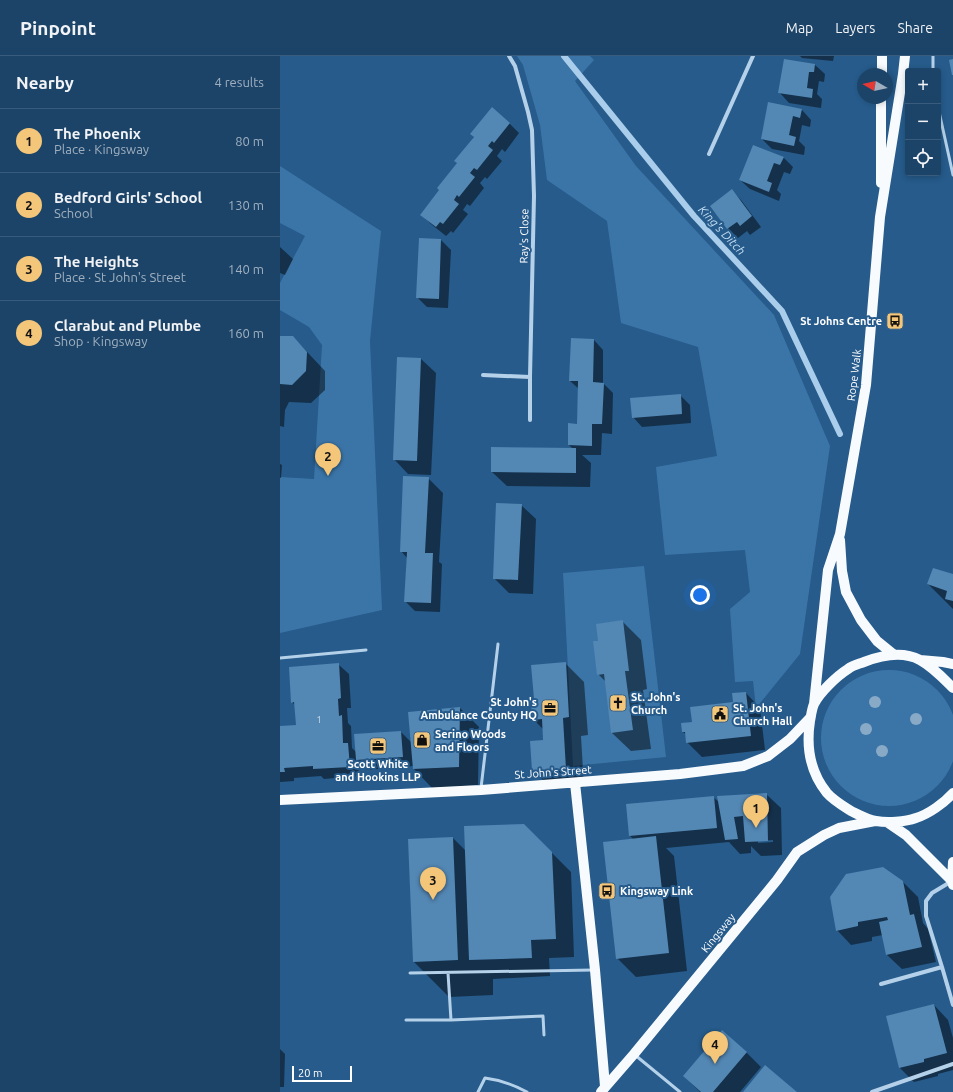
<!DOCTYPE html>
<meta charset="utf-8">
<style>
body{margin:0;font-family:Ubuntu,sans-serif;background:#254b6e;color:#f1f3f6}
.controls{position:absolute;right:12px;top:12px;display:grid;overflow:hidden;border-radius:4px;box-shadow:0 2px 6px #0003}
.controls button{width:36px;height:36px;display:grid;place-items:center;padding:0;border:0;border-bottom:1px solid #3a5c7c;background:#1c4468;color:#f1f3f6;font:20px sans-serif}
.compass{position:absolute;left:577px;top:12px;width:36px;height:36px;border-radius:50%;background:#1c4468;box-shadow:0 2px 6px #0003;rotate:279deg}
.scale{position:absolute;left:12px;bottom:10px;width:60px;box-sizing:border-box;padding-left:4px;border:2px solid #fff;border-top:0;font-size:11px;line-height:14px;white-space:nowrap;color:#fff;-webkit-text-stroke:3px #265b8b;paint-order:stroke}
.you{position:absolute;left:420px;top:539px;width:14px;height:14px;margin:-10px;border:3px solid #fff;border-radius:50%;background:#1a73e8;box-shadow:0 0 0 6px #1a73e833}
.badge{display:grid;place-items:center;width:26px;height:26px;border-radius:50%;background:#f3c67a;color:#111;font-size:13px;font-weight:700}
.pin{position:absolute;translate:-50% -33px;filter:drop-shadow(0 1px 2px #0008)}
.pin::after{content:'';position:absolute;top:21px;width:14px;height:12px;background:inherit;clip-path:polygon(0 0,100% 0,50% 100%)}
.list{margin:0;padding:0;list-style:none}
h2{display:flex;justify-content:space-between;align-items:center;height:52px;margin:0;padding:0 16px;font-size:17px}
h2 small{font-size:13px;font-weight:400;color:#a0b0c0}
.list li{display:grid;grid-template-columns:26px 1fr auto;gap:12px;align-items:center;box-sizing:border-box;height:64px;padding:0 16px;border-top:1px solid #3a5c7c}
.list b{display:block;font-size:15px;white-space:nowrap}
.list p{margin:0;font-size:13px;white-space:nowrap;color:#a0b0c0}
.list em{font-size:13px;font-style:normal;color:#a0b0c0}
.icon{flex:none;width:22px;height:22px;fill:none;stroke:currentColor;stroke-width:2;stroke-linecap:round;stroke-linejoin:round}
.map{position:relative;flex:none;width:673px;height:1036px;overflow:hidden}
header{display:flex;align-items:center;gap:24px;box-sizing:border-box;height:56px;padding:0 20px;background:#1c4468;border-bottom:1px solid #3a5c7c}
header strong{font-size:19px}
nav{display:flex;gap:22px;margin-inline-start:auto;font-size:14px}
main{display:flex}
aside{flex:1;background:#1c4468}
.map>svg:first-child{display:block}
</style>
<header>
<strong>Pinpoint</strong>
<nav><a>Map</a><a>Layers</a><a>Share</a></nav>
</header>
<main>
<aside>
<h2>Nearby<small>4 results</small></h2>
<ul class="list">
<li><span class="badge">1</span><div><b>The Phoenix</b><p>Place · Kingsway</p></div><em>80 m</em></li>
<li><span class="badge">2</span><div><b>Bedford Girls' School</b><p>School</p></div><em>130 m</em></li>
<li><span class="badge">3</span><div><b>The Heights</b><p>Place · St John's Street</p></div><em>140 m</em></li>
<li><span class="badge">4</span><div><b>Clarabut and Plumbe</b><p>Shop · Kingsway</p></div><em>160 m</em></li>
</ul>
</aside>
<div class="map">
<svg width="673" height="1036" viewBox="0 0 673 1036">
<rect width="100%" height="100%" fill="#265b8b"/>
<path fill="#3b75a8" d="M237 0H310L314 4 295 25 356 110 494 259 550 390 520 598 476 652 473 625 455 626 450 553 470 536 465 494 385 499 376 411 437 400 418 291 341 267 327 165 267 124 260 69 243 9Z
M0 110 101 175 90 285 102 554 0 577V421L34 423 42 289 29 271 0 254V227L25 180 0 167Z
M364 510 386 701 293 710 283 517Z
M541 682a68 68 0 1 1 136 0a68 68 0 1 1-136 0Z"/>
<path fill="#0007" fill-rule="evenodd" d="M520 0H554L553 5 522 2Z
M535 9 545 18 544 26 539 25 537 38 542 43 541 52 509 47 500 37Z
M489 48 522 54 531 64 530 71 522 69 519 85 525 91 524 99 492 93 482 83Z
M212 53 230 68 239 77 225 96 222 93 217 100 222 105 207 123 205 121 200 127 204 132 190 150 187 148 183 154 188 158 173 177 171 175 166 180 151 168 141 158 160 134Z
M503 101 513 111 510 118 504 116 497 134 501 138 499 145 470 133 460 124Z
M452 135 461 144 481 171 470 179 467 175 458 182 448 172 431 150Z
M161 184 171 194 168 252 147 251 137 241Z
M0 191 13 203 5 219 0 217Z
M0 281H13L45 315V334L31 347 9 346 5 354 4 371 0 370Z
M314 284 323 294V327L333 337 332 378 322 377 321 399H302L311 407 310 431 227 430 212 416 293 393 289 389 298 369 299 333 290 325Z
M118 302 141 303 156 317 151 419 128 418 114 403Z
M400 339 410 349 411 367 362 371 353 361Z
M0 408 2 409 1 422H0Z
M148 422 163 437 159 506 162 508 160 556 135 555 125 545 127 502 121 495Z
M241 449 256 463 253 538 229 537 214 522Z
M673 520V553L648 528Z
M342 565 361 584 367 633 363 634 371 693 351 695 332 677 326 626 318 618 319 585Z
M286 608 304 626 308 679 301 680 304 731 272 733 253 714 264 685V674L253 663 255 644Z
M59 609 69 618 71 652H67L68 667 71 670 72 692 76 696 121 676 132 687 129 657 180 652 199 671 198 729 152 732 134 713 133 710 87 714 78 705 79 720 44 723 41 720 14 722V725L0 726V671L17 670 16 650 12 646Z
M466 637 480 652 485 694 422 701 407 686V679L403 676V668L413 667 454 647Z
M486 738 501 752 502 799 481 800 471 790V797L460 798 449 786 386 792 394 800 407 915 356 921 337 902 354 784 350 780 433 741 439 746ZM493 784V786L478 787V785Z
M173 782 186 795 272 797 291 816 294 901 269 902 270 920 213 923V939L169 941 134 906 129 784Z
M623 826 638 841 643 867 648 873 656 906 622 913 607 899 603 879 592 881V885L571 889 557 874Z
M654 949 668 964 673 982V1014L658 1018V1020L634 1026 620 1012Z
M442 976 467 997 481 1011 460 1036H420L404 1020Z
M0 993 5 998 4 1031H0Z"/>
<g fill="none" stroke-linecap="round" stroke-linejoin="round">
<path stroke="#a9cdeb" stroke-width="6" d="M284 0 414 160 502 255 560 378"/>
</g>
<path fill="#5387b4" d="M504 3 535 8 534 16H529L527 32 533 33 532 42 498 37Z
M673 3V19H672L669 4Z
M488 46 522 53 520 62 513 60 509 79 516 81 514 90 481 83Z
M212 51 230 67 214 87 212 85 208 90 213 94 197 114 194 112 190 117 195 121 179 141 177 139 174 144 179 148 163 168 160 166 156 171 140 159 159 134 157 132 177 107 174 105 194 81 190 78Z
M473 89 504 101 500 109 494 107 487 125 492 127 489 136 459 124Z
M452 133 472 160 460 170 457 166 447 173 430 150Z
M139 182 161 183 159 243 136 242Z
M0 280H13L27 296 26 315 12 329 0 328Z
M291 282 314 283 313 326 324 327 322 368H312V390L288 389V367L297 368 298 325H289Z
M117 301 141 302 137 405 113 404Z
M401 338 402 358 352 362 350 342Z
M211 391 296 392V417L211 416Z
M123 420 149 421 145 497H153L151 547 124 546 127 496H120Z
M216 447 242 448 238 524 213 523Z
M653 512 673 518V545L665 543 667 535 647 528Z
M343 564 349 615H345L353 674 331 677 324 618 317 619 313 585H318L316 568Z
M286 606 289 661 283 662 286 713 252 715 250 685 263 684 262 663 252 664 251 644 254 643 251 609Z
M59 607 61 642 58 643 59 660 62 659 63 687H68L70 711 33 713V710L4 712 5 716H0V670L16 669 14 646 11 647 9 611Z
M466 636 471 680 406 687 405 676H402L401 667 412 666 410 651 453 646 452 637Z
M180 651 179 711 133 713 128 656Z
M121 675 123 701 76 704 74 678Z
M487 737 488 785 465 786 463 760 454 761 458 783 445 784 437 740Z
M434 740 437 772 349 780 346 748Z
M244 768 272 796 276 883 251 884 252 902 189 904 184 770Z
M376 780 389 897 336 903 323 786Z
M173 781 178 904 133 906 128 783Z
M603 811 623 825 630 859 634 858 642 891 606 899 599 866 608 864 607 861 578 866V870L556 875 550 841 566 818Z
M654 948 667 997 644 1003V1006L619 1012 606 960Z
M442 974 467 996 433 1036H421L403 1020Z
M485 1009 517 1036H463Z"/>
<g fill="none" stroke-linecap="round" stroke-linejoin="round">
<path stroke="#b5d1ea" stroke-width="3" d="M653 0V15
M658 51 673 119
M0 602 86 594
M201 732 218 588
M130 917 313 914
M126 964H171L168 917
M171 964 263 960 264 979
M355 999 400 1036
M198 1036 205 1022C221 1024 234 1029 247 1036"/>
<path stroke="#b5d1ea" stroke-width="4" d="M229 0 235 10 248 56 252 74 254 140 250 321V364
M429 98 473 0
M203 319 250 321
M672 825 652 837 646 845V860L662 911 673 949
M601 928 662 911
M592 1036 673 1008"/>
<path stroke="#f8fbfe" stroke-width="10" d="M602 18V0
M601 127V42
M560 484 562 515 566 536 581 564 597 585 613 598
M640 604 663 606 673 608
M673 632C663 622 653 611 640 604 623 595 602 599 584 606 579 608 573 609 568 613 557 620 540 636 534 648 532 652 531 660 530 665 526 691 530 716 547 737 553 744 563 750 571 755 579 759 588 764 596 765 607 767 625 766 636 762 649 758 664 747 673 737
M534 648 548 514 560 478 586 329 600 161 623 18 625 0
M295 727 315 914 325 1030
M0 744 201 734 400 718 463 710 488 700 510 683 530 662
M607 766 626 779 672 825
M673 829 672 825 673 806
M321 1036 354 998 497 824 517 796 544 779 559 772 595 765"/>
</g>
<g fill="#88aac7">
<circle cx="595" cy="646" r="6"/>
<circle cx="636" cy="663" r="6"/>
<circle cx="586" cy="673" r="6"/>
<circle cx="602" cy="695" r="6"/>
</g>
<defs>
<symbol id="bus-square" viewBox="-11 -11 22 22"><rect x="-9" y="-9" width="18" height="18" rx="4" fill="#f3c67a" stroke="#265b8b"/><path d="M-5-6H5V4H4V6H2V4H-2V6H-4V4H-5ZM-3.5-4V0h7V-4ZM-3.5 1.2v1.5H-2V1.2ZM2 1.2v1.5H3.5V1.2Z" fill="#111"/></symbol>
<symbol id="church-square" viewBox="-11 -11 22 22"><rect x="-9" y="-9" width="18" height="18" rx="4" fill="#f3c67a" stroke="#265b8b"/><path d="M-1.2-6h2.4v3.5h3.3v2.4h-3.3V6h-2.4V-.1h-3.3v-2.4h3.3Z" fill="#111"/></symbol>
<symbol id="office-square" viewBox="-11 -11 22 22"><rect x="-9" y="-9" width="18" height="18" rx="4" fill="#f3c67a" stroke="#265b8b"/><path d="M-6-3h4V-5.5h4V-3h4V5H-6ZM-1-4.5V-3h2v-1.5ZM-6 0V1H6V0Z" fill="#111"/></symbol>
<symbol id="civic-square" viewBox="-11 -11 22 22"><rect x="-9" y="-9" width="18" height="18" rx="4" fill="#f3c67a" stroke="#265b8b"/><path d="M-.6-6.5H3V-4.5H.6V-3L4-1V1h2V6H-6V1h2V-1L-.6-3ZM-1.2 2.5V6h2.4V2.5Z" fill="#111"/></symbol>
<symbol id="shop-square" viewBox="-11 -11 22 22"><rect x="-9" y="-9" width="18" height="18" rx="4" fill="#f3c67a" stroke="#265b8b"/><path d="M-5-2.5h2.3a2.7 3.5 0 0 1 5.4 0H5L5.5 6h-11ZM-1.5-2.5h3a1.5 2.3 0 0 0-3 0Z" fill="#111"/></symbol>
</defs>
<g fill-rule="evenodd">
<use href="#bus-square" x="605" y="255" width="20" height="20"/>
<use href="#church-square" x="328" y="637" width="20" height="20"/>
<use href="#office-square" x="260" y="642" width="20" height="20"/>
<use href="#civic-square" x="430" y="648" width="20" height="20"/>
<use href="#shop-square" x="132" y="674" width="20" height="20"/>
<use href="#office-square" x="88" y="680" width="20" height="20"/>
<use href="#bus-square" x="317" y="825" width="20" height="20"/>
</g>
<g text-anchor="middle" dominant-baseline="central" stroke-width="4" stroke-linejoin="round" paint-order="stroke">
<g font-size="9" fill="#d4e1ec">
<text x="39" y="664">1</text>
</g>
<g font-size="11" fill="#fff" stroke="#265b8b">
<text transform="translate(244 180) rotate(-89)">Ray's Close</text>
<text transform="translate(574 319) rotate(-83)">Rope Walk</text>
<text transform="translate(273 716) rotate(-4)">St John's Street</text>
<text transform="translate(438 877) rotate(-51)">Kingsway</text>
</g>
<g font-size="11" font-weight="bold" fill="#fff" stroke="#265b8b" text-anchor="start">
<text x="602" y="265" text-anchor="end">St Johns Centre</text>
<text x="351" y="641">St. John's<tspan x="351" dy="13">Church</tspan></text>
<text x="257" y="646" text-anchor="end">St John's<tspan x="257" dy="13">Ambulance County HQ</tspan></text>
<text x="453" y="652">St. John's<tspan x="453" dy="13">Church Hall</tspan></text>
<text x="155" y="678">Serino Woods<tspan x="155" dy="13">and Floors</tspan></text>
<text x="98" y="708" text-anchor="middle">Scott White<tspan x="98" dy="13">and Hookins LLP</tspan></text>
<text x="340" y="835">Kingsway Link</text>
</g>
<g font-size="12" font-style="italic" fill="#c1dbf1" stroke="#265b8b">
<text transform="translate(442 174) rotate(47)">King's Ditch</text>
</g>
</g>
</svg>
<div class="controls">
<button>+</button>
<button>−</button>
<button><svg class="icon" aria-label="locate" viewBox="0 0 24 24"><circle cx="12" cy="12" r="6"/><path d="M12 2v4M12 18v4M2 12h4M18 12h4"/></svg></button>
</div>
<svg class="compass" viewBox="-18 -18 36 36"><path d="M0-13l5 13h-10z" fill="#e53935"/><path d="M0 13l5-13h-10z" fill="#a0b0c0"/></svg>
<div class="scale">20 m</div>
<div class="you"></div>
<div class="pin badge" style="left:476px;top:772px">1</div>
<div class="pin badge" style="left:48px;top:420px">2</div>
<div class="pin badge" style="left:153px;top:844px">3</div>
<div class="pin badge" style="left:435px;top:1008px">4</div>
</div>
</main>
